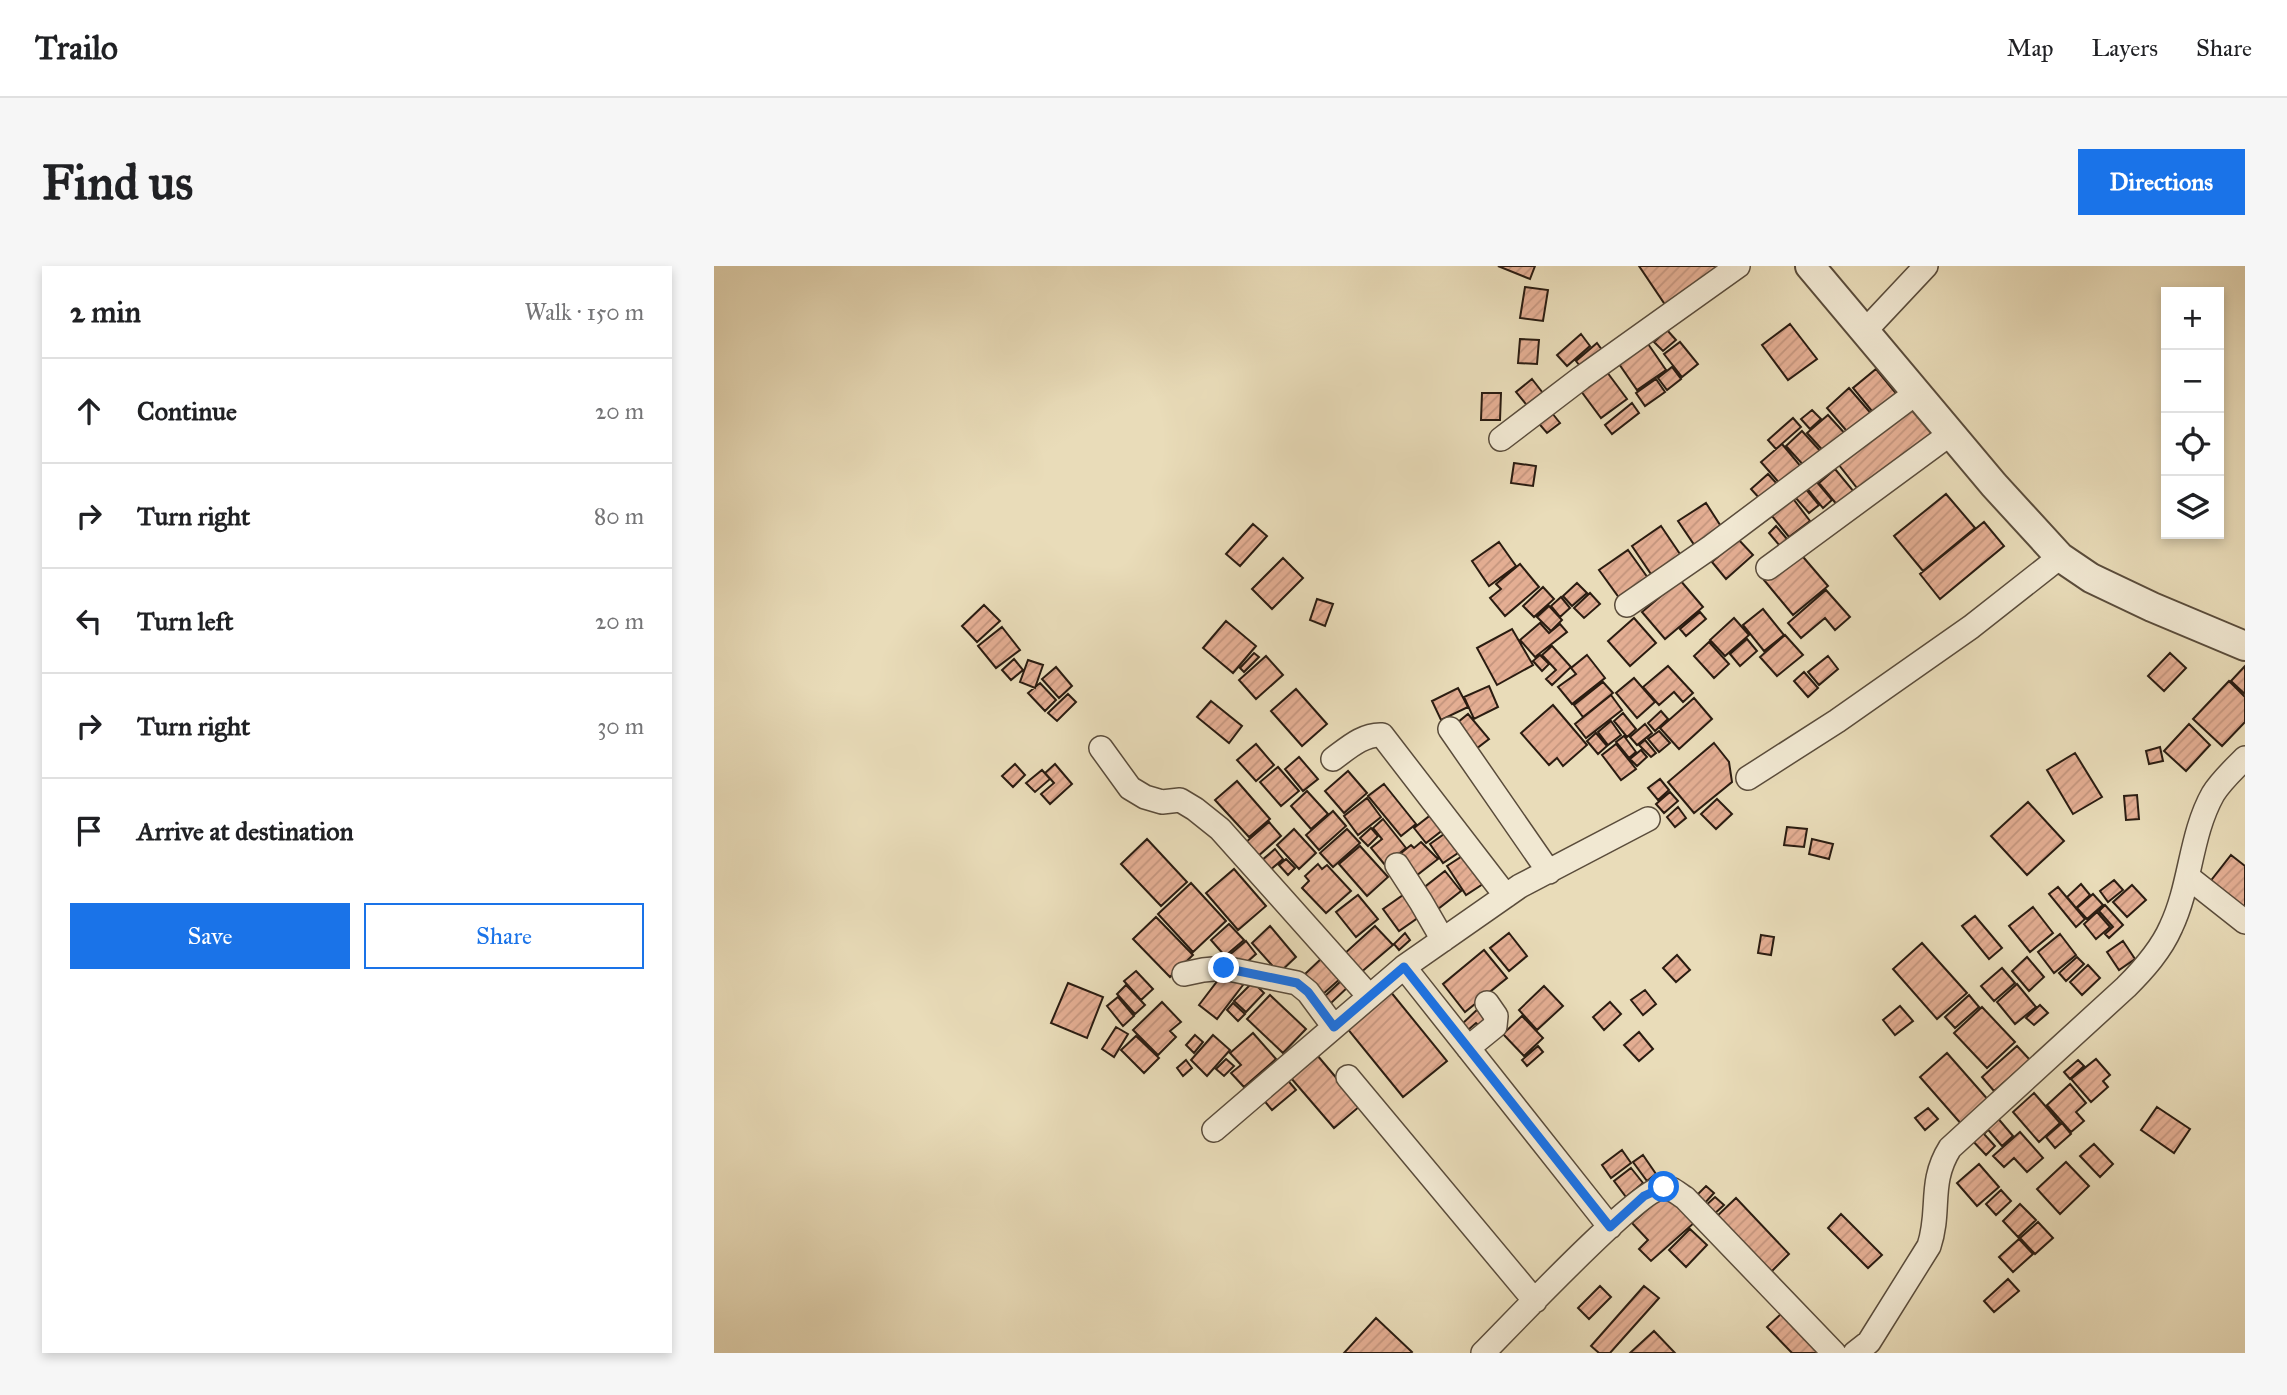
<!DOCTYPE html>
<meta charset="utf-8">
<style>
body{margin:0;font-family:"IM FELL Great Primer",serif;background:#f6f6f6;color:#202124}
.controls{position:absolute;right:21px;top:21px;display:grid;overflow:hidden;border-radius:0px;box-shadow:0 4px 10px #0003}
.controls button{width:63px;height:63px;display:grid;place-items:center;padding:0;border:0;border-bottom:2px solid #e0e0e0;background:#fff;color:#202124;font:35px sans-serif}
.stop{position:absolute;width:21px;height:21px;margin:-16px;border:5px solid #1a73e8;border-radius:50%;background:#fff}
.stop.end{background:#1a73e8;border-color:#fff;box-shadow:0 2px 7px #0008}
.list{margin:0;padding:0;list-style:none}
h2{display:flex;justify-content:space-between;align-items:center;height:91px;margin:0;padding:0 28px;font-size:30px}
h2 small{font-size:23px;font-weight:400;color:#757577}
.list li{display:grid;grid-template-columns:46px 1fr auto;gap:21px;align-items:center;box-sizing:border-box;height:105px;padding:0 28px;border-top:2px solid #e0e0e0}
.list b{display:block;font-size:26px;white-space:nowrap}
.list em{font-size:23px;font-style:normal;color:#757577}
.actions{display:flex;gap:14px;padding:21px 28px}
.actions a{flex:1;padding:16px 0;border:2px solid #1a73e8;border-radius:0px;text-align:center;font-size:24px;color:#1a73e8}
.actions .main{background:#1a73e8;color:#fff}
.icon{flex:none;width:38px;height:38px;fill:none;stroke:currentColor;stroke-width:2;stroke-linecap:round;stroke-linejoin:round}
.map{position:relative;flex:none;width:1531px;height:1087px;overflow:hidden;border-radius:0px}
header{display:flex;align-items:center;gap:42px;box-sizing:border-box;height:98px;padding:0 35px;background:#fff;border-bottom:2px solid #e0e0e0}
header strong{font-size:33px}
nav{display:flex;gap:38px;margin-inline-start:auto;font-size:24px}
.intro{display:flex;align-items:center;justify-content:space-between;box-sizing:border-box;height:168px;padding:0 42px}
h1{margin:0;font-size:49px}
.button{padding:18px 32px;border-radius:0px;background:#1a73e8;color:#fff;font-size:24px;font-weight:700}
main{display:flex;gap:42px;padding:0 42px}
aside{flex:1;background:#fff;border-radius:0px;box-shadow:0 4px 10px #0003}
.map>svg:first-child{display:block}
</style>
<header>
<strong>Trailo</strong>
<nav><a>Map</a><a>Layers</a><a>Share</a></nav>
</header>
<div class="intro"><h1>Find us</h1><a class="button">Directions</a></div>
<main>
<aside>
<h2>2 min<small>Walk · 150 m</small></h2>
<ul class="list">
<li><svg class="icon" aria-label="ahead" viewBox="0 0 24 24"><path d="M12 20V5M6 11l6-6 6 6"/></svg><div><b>Continue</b></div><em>20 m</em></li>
<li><svg class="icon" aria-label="right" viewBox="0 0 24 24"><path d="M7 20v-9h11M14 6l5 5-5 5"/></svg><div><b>Turn right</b></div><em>80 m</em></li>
<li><svg class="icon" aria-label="left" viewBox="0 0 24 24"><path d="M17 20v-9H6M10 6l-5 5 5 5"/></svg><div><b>Turn left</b></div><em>20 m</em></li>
<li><svg class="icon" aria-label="right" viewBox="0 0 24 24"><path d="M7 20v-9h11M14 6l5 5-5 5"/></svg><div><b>Turn right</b></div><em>30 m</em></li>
<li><svg class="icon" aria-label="arrive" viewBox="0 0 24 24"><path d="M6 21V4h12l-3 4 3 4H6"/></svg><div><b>Arrive at destination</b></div></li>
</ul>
<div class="actions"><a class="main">Save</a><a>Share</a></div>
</aside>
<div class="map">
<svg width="1531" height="1087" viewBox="0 0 1531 1087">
<defs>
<pattern id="building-hatch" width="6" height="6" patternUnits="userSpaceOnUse" patternTransform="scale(1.75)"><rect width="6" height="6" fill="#e4ae93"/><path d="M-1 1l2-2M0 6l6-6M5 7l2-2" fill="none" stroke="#c4957e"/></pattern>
</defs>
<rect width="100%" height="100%" fill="#e9dcb9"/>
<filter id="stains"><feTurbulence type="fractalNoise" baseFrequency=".00286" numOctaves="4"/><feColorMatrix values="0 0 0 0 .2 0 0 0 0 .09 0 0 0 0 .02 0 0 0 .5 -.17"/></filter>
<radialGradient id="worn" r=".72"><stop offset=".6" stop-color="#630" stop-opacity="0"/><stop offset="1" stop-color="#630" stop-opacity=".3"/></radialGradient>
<path fill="url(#building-hatch)" stroke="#2a1c11" stroke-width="2" d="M784 0H821L816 13Z
M925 0H1009L952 40Z
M811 21 834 24 829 55 806 52Z
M1076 58 1103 93 1074 114 1048 79Z
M953 64 962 74 949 85 940 76Z
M867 68 876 80 853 100 843 89Z
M806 73 825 74 823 98 804 97Z
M932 75 952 104 923 124 903 95Z
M966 76 984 98 968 111 950 88Z
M883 77 891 88 870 105 862 95Z
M958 101 967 113 953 124 944 112Z
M890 102 913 133 887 152 864 121Z
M1162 103 1185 131 1162 150 1139 122Z
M818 113 832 131 816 143 802 126Z
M942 113 951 126 931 140 922 127Z
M1135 122 1160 151 1137 170 1113 142Z
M768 127H787L786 154H767Z
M1198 135 1224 168 1147 227 1121 194Z
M918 137 925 147 898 168 891 159Z
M834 142 846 157 833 167 821 153Z
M1098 144 1107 153 1096 163 1087 153Z
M1114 149 1134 171 1113 189 1093 167Z
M1079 152 1087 161 1062 183 1054 174Z
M1088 165 1108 187 1092 202 1072 180Z
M1068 178 1089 203 1068 220 1047 196Z
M800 197 822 200 819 220 797 217Z
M1121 203 1141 227 1124 240 1105 217Z
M1054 208 1064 219 1047 234 1037 223Z
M1102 215 1118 234 1109 242 1093 222Z
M1091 222 1105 239 1095 247 1081 231Z
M1074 226 1096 255 1075 271 1058 250 1048 257 1043 250Z
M1232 228 1261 262 1209 305 1180 270Z
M992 237 1008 262 981 280 964 255Z
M1270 256 1290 280 1226 333 1206 308Z
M539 258 553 270 526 300 512 288Z
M947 260 968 291 939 311 918 280Z
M1062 260 1073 273 1066 280 1055 267Z
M1024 273 1039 289 1012 313 998 296Z
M785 276 802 300 775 320 758 295Z
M914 284 934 312 906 333 885 304Z
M1084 285 1114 320 1079 349 1050 314Z
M569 292 589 312 558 343 538 323Z
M806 298 825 321 791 350 776 332 787 323 782 318Z
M966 314 989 341 951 373 928 346Z
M863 317 873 327 858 340 849 330Z
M829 321 840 333 820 351 809 340Z
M1112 324 1136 351 1121 364 1111 352 1087 372 1074 357Z
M876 327 886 338 870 352 860 342Z
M847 331 856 342 846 351 837 340Z
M603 333 619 338 611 360 596 354Z
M270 339 286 355 263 376 248 360Z
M835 340 848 354 837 365 823 351Z
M1049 343 1070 369 1050 385 1029 359Z
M986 346 992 353 972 370 966 363Z
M920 352 942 377 916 400 894 375Z
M1020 352 1035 369 1011 390 996 374Z
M512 355 542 380 519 407 489 382Z
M826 357 835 367 846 358 853 366 821 391 806 374Z
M288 361 306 384 282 402 264 380Z
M798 363 819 399 783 419 763 382Z
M1071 369 1089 389 1063 410 1046 391Z
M1033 373 1043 385 1026 400 1016 388Z
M995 376 1015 398 1000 412 980 390Z
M838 380 857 401 838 419 832 413 842 404 828 389Z
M540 387 545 391 530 406 526 402Z
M1456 387 1472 402 1450 425 1434 410Z
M826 389 835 398 828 405 819 395Z
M873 389 891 412 858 438 844 421 862 408 857 402Z
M552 390 569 409 542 433 525 414Z
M1114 390 1124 403 1105 419 1094 406Z
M300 393 309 404 297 414 288 404Z
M314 394 329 399 321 422 306 416Z
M954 400 979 427 969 436 960 426 945 439 929 421Z
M1531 400V428L1517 415Z
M342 401 358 420 345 432 328 413Z
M1090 406 1104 422 1094 431 1080 415Z
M920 412 941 436 923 452 902 427Z
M1515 415 1531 431V456L1508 480 1479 453Z
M889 416 899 427 869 451 860 439Z
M326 417 342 434 331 445 314 427Z
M775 420 784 441 760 453 750 431Z
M744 422 754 441 727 454 718 435Z
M582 423 613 458 588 480 557 445Z
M354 428 362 436 343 455 334 447Z
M897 429 908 444 872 472 861 458Z
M980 432 998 453 965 483 946 462Z
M497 435 528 460 515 477 483 451Z
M839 439 873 479 849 500 843 492 835 499 807 467Z
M947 445 954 453 941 465 934 457Z
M909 447 922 463 913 471 900 455Z
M754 448 775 473 758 486 738 461Z
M897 455 907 469 894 479 884 466Z
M931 458 938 467 923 479 916 471Z
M1475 458 1496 479 1472 505 1450 485Z
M945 465 956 477 945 486 934 473Z
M882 467 893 480 884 488 873 475Z
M910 470 922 486 915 492 902 476Z
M931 474 942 487 937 491 925 479Z
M1000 477 1015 496 1018 516 980 547 954 516Z
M542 478 560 499 542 515 523 494Z
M902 478 922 503 907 514 888 489Z
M1446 481 1449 495 1435 498 1432 485Z
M927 484 933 491 923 500 916 493Z
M1361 487 1388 531 1359 548 1333 504Z
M585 491 604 513 589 525 571 503Z
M301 498 311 509 299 521 288 510Z
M341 498 358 518 336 538 327 528 340 517 331 507Z
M564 501 585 525 567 540 546 516Z
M328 504 336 513 321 526 312 517Z
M634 505 653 527 630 547 611 525Z
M946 513 955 524 944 534 934 522Z
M523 515 556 553 535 571 501 534Z
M670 518 702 558 687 570 654 530Z
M593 525 614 548 597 563 577 540Z
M956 526 964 535 950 547 942 538Z
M1423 529 1425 553 1412 554 1410 530Z
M653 532 667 551 644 569 630 550Z
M1003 533 1018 548 1002 563 987 548Z
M1314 536 1350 575 1313 609 1277 570Z
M964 541 972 552 961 561 953 551Z
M619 545 632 560 605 584 592 569Z
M718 548 730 563 712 577 700 562Z
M669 553 692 582 671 599 657 582 668 573 659 562Z
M555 556 567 570 543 591 531 577Z
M1073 561 1093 563 1090 581 1070 579Z
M657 562 664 570 654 580 646 572Z
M580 563 602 587 585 603 563 579Z
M633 563 646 577 619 601 606 587Z
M733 566 747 585 729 597 716 578Z
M433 573 473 616 447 640 407 598Z
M1098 573 1119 578 1115 593 1095 588Z
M707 576 724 593 698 613 681 592 697 579 700 582Z
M646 580 674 611 653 630 625 598Z
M561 583 569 593 555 605 547 595Z
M750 589 769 618 752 629 733 600Z
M1517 589 1531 600V645L1495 617Z
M572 593 581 602 574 609 565 599Z
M604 598 608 603 613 599 637 625 612 647 588 622 595 615 591 610Z
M520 603 552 640 524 664 492 627Z
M731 605 747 625 724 643 708 623Z
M1400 614 1409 624 1394 636 1386 625Z
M477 617 512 655 479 686 444 648Z
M1367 618 1376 629 1362 642 1353 631Z
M1418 619 1432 634 1413 651 1399 636Z
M1344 621 1371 653 1362 661 1335 628Z
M692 627 708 649 685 665 669 643Z
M1379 628 1389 639 1373 653 1363 642Z
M644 629 664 653 642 671 622 646Z
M1391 639 1409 659 1395 672 1391 668 1399 661 1385 645Z
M1319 641 1339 667 1316 686 1295 660Z
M1383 646 1396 661 1382 673 1370 658Z
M1261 650 1288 682 1275 693 1248 660Z
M442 651 479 689 456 711 419 673Z
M515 658 530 674 511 690 497 674Z
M556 660 582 691 565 707 538 677Z
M661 660 679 679 645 708 629 689Z
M691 667 696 674 685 684 680 678Z
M795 667 813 690 795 705 776 682Z
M1346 668 1362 689 1340 707 1324 686Z
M1047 669 1060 671 1057 689 1044 687Z
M532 675 542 688 524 704 513 691Z
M1409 675 1421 693 1405 704 1393 686Z
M1208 677 1253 727 1223 753 1179 703Z
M770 684 793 712 751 746 729 718Z
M963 689 976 704 962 716 949 702Z
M609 691 627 712 609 728 591 708Z
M1313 691 1330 711 1315 725 1298 705Z
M1363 691 1370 698 1352 715 1345 707Z
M1374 699 1386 712 1368 729 1356 716Z
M1288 702 1301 717 1280 735 1267 720Z
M422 705 439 723 427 734 410 715Z
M511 705 529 719 503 753 485 739Z
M628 714 634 721 616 738 609 732Z
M539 716 550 727 532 746 520 735Z
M354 717 389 731 373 772 337 757Z
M1303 718 1322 741 1301 758 1283 736Z
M412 719 431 739 421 748 403 728Z
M830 720 849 740 823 764 805 744Z
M931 724 942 738 929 749 917 734Z
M676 725 733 795 689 831 632 761Z
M556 729 592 763 569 787 533 753Z
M1255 729 1265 741 1241 762 1231 751Z
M404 731 420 750 409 760 393 740Z
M448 736 467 756 456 765 462 771 444 789 419 764Z
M896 736 907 748 890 764 879 751Z
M519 737 531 748 524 755 513 744Z
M1326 739 1334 747 1320 759 1312 752Z
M1186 740 1199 755 1181 769 1169 754Z
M1268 741 1301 776 1273 802 1240 767Z
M765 742 779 756 770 764 762 757 754 764 748 758Z
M808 750 829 772 810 790 789 768Z
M402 761 414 768 400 791 388 783Z
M925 766 939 783 925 795 910 779Z
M539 767 562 793 530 821 517 807 527 799 516 787Z
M481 769 489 776 480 787 472 779Z
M499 769 516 784 493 810 477 794Z
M422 770 445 792 430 807 407 784Z
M824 780 829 786 813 800 808 794Z
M1303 780 1316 794 1280 825 1268 811Z
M1233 787 1276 836 1249 860 1206 811Z
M603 789 646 840 620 862 577 812Z
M512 793 520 800 510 810 502 803Z
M1382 793 1396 809 1389 815 1394 821 1377 836 1357 813Z
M472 794 478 802 469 810 463 802Z
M1364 794 1370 800 1356 813 1350 806Z
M571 811 582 824 558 844 548 832Z
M1356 818 1372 837 1362 846 1370 855 1357 866 1333 839Z
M1320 827 1346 857 1325 876 1299 846Z
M1443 841 1476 863 1460 887 1427 864Z
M1214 842 1224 853 1211 864 1201 852Z
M1282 850 1299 870 1288 880 1270 859Z
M1348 857 1357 868 1341 882 1332 871Z
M1270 859 1274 864 1270 868 1281 880 1272 889 1256 872Z
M1306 866 1329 892 1313 906 1300 892 1290 901 1279 890Z
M1380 878 1399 898 1386 911 1366 890Z
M908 884 917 897 897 912 888 899Z
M929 889 942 908 933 915 919 896Z
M1352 896 1375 920 1346 948 1323 923Z
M1265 898 1285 921 1263 940 1243 917Z
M917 902 929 917 912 931 900 915Z
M992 920 1000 927 989 939 981 931Z
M1287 924 1297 935 1282 949 1272 938Z
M953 926 981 956 937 995 925 983 934 974 918 957Z
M1001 931 1010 939 998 950 990 941Z
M1022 932 1075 988 1054 1009 1000 953Z
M1306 938 1322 954 1304 971 1289 955Z
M1127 948 1168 989 1154 1002 1114 962Z
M1324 956 1339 972 1321 988 1306 972Z
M976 963 993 979 972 1001 955 984Z
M1305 973 1319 988 1299 1006 1285 991Z
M1294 1013 1305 1025 1280 1046 1270 1035Z
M886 1020 897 1031 875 1053 864 1042Z
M930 1020 945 1032 896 1087H885L877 1080Z
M1068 1047 1106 1087H1078L1053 1061Z
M662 1052 698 1086 697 1087H630Z
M940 1065 961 1087H916Z"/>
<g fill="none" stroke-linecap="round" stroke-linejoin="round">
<defs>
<path id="minor" d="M1150 66 1212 0
M787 173 867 112 1024 0
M1054 302 1236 168
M913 339 997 281 1202 127
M736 463 835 606
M387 482 416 522 431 531 448 536 466 534 481 543 506 563 655 730
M619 493C634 482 649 468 668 469L792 630
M1034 512 1123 455 1257 361 1346 291
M683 599 707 636 729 674
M1474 611 1531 656
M690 701 896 961
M470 708 489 704 510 702 583 717 594 726 620 761
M754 782 781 760 782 750 773 737
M634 811 821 1035
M500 864 690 701 806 620 934 553
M769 1087C796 1060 921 927 947 922 957 920 963 927 971 932L1120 1087
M1141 1087 1155 1076 1215 980C1227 944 1214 917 1236 882L1412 721C1430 703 1447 684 1457 661 1477 619 1476 569 1499 528 1507 515 1520 503 1531 492"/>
<path id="tertiary" d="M1096 0 1280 219 1346 291 1377 312 1438 341 1531 380"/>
</defs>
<use href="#minor" stroke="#5a4c3b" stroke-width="26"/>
<use href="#tertiary" stroke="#5a4c3b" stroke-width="32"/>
<use href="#minor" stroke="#f1e8d2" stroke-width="23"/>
<use href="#tertiary" stroke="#f1e8d2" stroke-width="28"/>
</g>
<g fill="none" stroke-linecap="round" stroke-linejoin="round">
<path stroke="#1a73e8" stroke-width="9" d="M510 702 583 717 594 726 620 761 690 701 896 961 930 930 950 921"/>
</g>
<rect width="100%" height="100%" filter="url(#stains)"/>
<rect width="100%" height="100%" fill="url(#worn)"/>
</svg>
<div class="controls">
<button>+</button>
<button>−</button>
<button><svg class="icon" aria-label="locate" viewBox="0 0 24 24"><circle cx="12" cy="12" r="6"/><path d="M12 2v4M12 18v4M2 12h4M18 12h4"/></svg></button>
<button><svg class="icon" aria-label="layers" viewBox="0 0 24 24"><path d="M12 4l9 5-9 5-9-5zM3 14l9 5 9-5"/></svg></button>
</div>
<div class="stop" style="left:950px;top:921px"></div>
<div class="stop end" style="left:510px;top:702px"></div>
</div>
</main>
